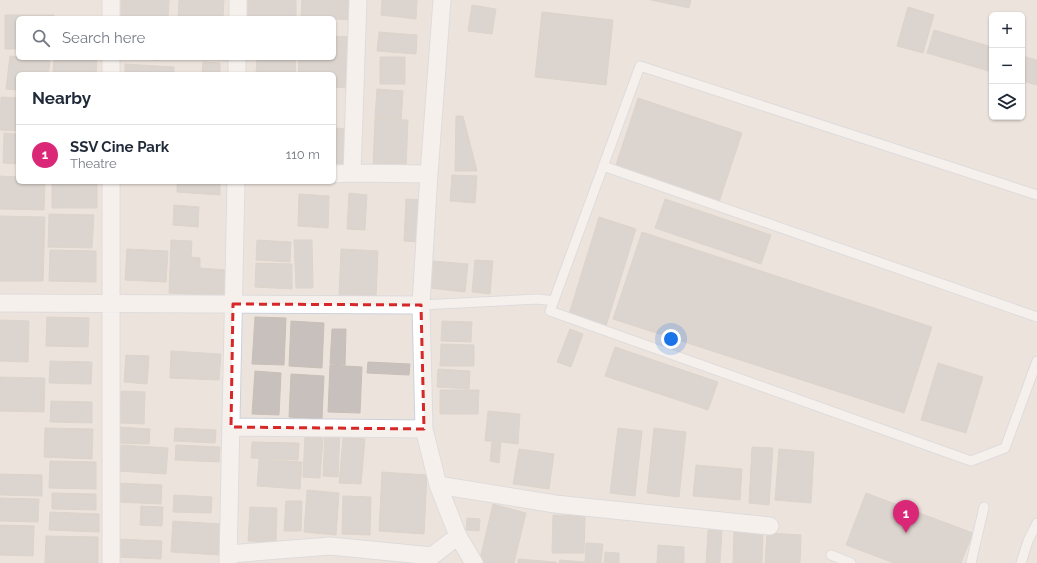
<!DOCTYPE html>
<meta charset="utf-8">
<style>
body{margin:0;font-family:Raleway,sans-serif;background:#f6f6f7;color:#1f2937}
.controls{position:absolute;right:12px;top:12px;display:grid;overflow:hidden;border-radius:6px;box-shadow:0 1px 3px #0004}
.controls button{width:36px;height:36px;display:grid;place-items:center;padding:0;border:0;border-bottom:1px solid #e0e1e3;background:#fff;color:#1f2937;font:20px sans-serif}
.you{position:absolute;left:671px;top:339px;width:14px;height:14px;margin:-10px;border:3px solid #fff;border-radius:50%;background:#1a73e8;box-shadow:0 0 0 6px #1a73e833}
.badge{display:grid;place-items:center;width:26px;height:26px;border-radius:50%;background:#db2777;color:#fff;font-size:13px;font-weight:700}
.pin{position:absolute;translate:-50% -33px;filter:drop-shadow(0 1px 2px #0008)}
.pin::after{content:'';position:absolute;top:21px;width:14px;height:12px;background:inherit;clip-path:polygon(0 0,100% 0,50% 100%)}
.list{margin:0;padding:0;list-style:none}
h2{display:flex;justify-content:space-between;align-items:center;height:52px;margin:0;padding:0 16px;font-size:17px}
h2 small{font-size:13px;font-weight:400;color:#747a83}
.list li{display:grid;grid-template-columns:26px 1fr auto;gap:12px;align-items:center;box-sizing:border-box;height:60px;padding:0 16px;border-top:1px solid #e0e1e3}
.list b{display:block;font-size:15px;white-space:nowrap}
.list p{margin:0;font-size:13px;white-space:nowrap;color:#747a83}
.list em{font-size:13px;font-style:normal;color:#747a83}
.icon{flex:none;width:22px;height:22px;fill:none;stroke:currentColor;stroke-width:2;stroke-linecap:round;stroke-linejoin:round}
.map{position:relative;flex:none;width:1037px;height:563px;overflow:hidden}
.search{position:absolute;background:#fff;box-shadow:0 1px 3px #0004;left:16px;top:16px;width:320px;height:44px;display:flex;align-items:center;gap:10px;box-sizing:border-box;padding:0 14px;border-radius:6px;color:#747a83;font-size:15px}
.panel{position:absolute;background:#fff;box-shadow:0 1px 3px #0004;left:16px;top:72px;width:320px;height:112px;border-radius:6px}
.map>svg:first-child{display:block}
</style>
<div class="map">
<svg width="1037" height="563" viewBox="0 0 1037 563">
<rect width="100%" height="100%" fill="#ede3dd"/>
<path fill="#c8c0bc" stroke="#c8bfb6" d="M121 0H169L168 18H121Z
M179 0H224L223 18H178Z
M246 0H296V18L246 17Z
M302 0H353L352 20 301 17Z
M382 0H417L416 19 381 15Z
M651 0H691L689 8Z
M472 5 496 9 492 34 468 31Z
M908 7 934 15 923 53 897 46Z
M542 12 613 20 606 85 535 77Z
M5 15H54V18H18V49H5Z
M934 30 992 47V72L927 53Z
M379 32 417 35 416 54 377 51Z
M334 36 350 37 347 88 334 87V74H298L299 58H334Z
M10 56 18 57V58L50 61 48 74H18V90L6 89Z
M1022 56 1037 60V85L1022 81Z
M380 57H405V84H380Z
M54 58 97 59 96 74H53Z
M125 58H158V60Z
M257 58H296L295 74H256Z
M203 62 220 63V74H202Z
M125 64 174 67V74H125Z
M377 89 403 91 401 120 375 118Z
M1 97 18 98V131L0 130Z
M638 98 742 133 719 202 615 168Z
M456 116H463L477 171H455Z
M375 119 408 120 406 169 373 168Z
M334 128 352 129 349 164 334 163Z
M4 133 18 134V164L3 163Z
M452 175 477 176 475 203 450 201Z
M0 176 18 177V182H45L44 210 0 209Z
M177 182H220V195L177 192Z
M52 183 97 184V208H52Z
M349 193 367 195 365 230 347 229Z
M299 194 329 196 328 228 298 226Z
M406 199 422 200 420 242 404 241Z
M665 199 771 235 761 264 655 228Z
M174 205 199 207 198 227 173 225Z
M49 214 94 215 92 248 48 247Z
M0 216 45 217 43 281H0Z
M599 217 636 229 606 326 569 314Z
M642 232 932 327 904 413 613 319Z
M171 240 192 241 191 257 200 258V268L226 270 225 296 169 293Z
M257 240 291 242 290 262 256 260Z
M294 240H312L313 288H296Z
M127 249 168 251 166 282 125 280Z
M341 249 378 251 376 298 339 296Z
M50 250 96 251V282L49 281Z
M475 260 493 261 490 294 472 292Z
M432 261 468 264 465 292 429 288Z
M256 263 292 264V289L255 287Z
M47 317 89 318 88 347 46 346Z
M255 317 286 318 284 365 252 364Z
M0 320 29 321 28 362 0 361Z
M291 321 324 323 322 368 289 366Z
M442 321 472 322 471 342 441 341Z
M332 329H346L345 365 330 364Z
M570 329 583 334 571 367 557 362Z
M441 344 474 345V366H440Z
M615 347 718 382 708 410 605 376Z
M171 351 221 354 219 380 170 378Z
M126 355 149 356 147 384 124 382Z
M50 361 92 362 91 384 49 383Z
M368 362 410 364 409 375 367 373Z
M938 363 983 377 966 433 921 420Z
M330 365 362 367 360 413 328 412Z
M438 369 470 371 469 389 437 387Z
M255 371 281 373 279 415 252 414Z
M291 374 324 376 322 419 289 417Z
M0 377 45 378 44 412 0 411Z
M440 390H479L478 414H440Z
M121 391 145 392 144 424 120 423Z
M51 401 92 402V423L50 422Z
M488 411 520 414 518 444 501 442 499 463 490 461 492 441H485Z
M120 427 150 429 149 444 119 443Z
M45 428 93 429 92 459 44 457Z
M175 428 216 430 215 443 174 441Z
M618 428 642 431 635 496 610 493Z
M654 428 686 432 679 497 647 493Z
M325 432H340L338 477 323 476Z
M305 437 323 438 320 478 303 477Z
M343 437 365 439 361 484 339 483Z
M252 442 299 443 298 460 251 458Z
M121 445 168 448 166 474 119 471Z
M176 445 220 447 219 462 175 460Z
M752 447 773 448 769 505 749 503Z
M519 449 554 454 549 489 513 484Z
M779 449 814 452 811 503 775 500Z
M259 459 302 462 300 489 257 486Z
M50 461 96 462V489L49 488Z
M696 465 742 469 740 500 693 496Z
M382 472 427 475 424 534 379 531Z
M0 474 42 475V496L0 495Z
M117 483 162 485 161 504 116 502Z
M307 490 339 493 336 535 304 532Z
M52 493 96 494V510L52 509Z
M866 493 973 533 961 563H894L846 545Z
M174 495 212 497 211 513 173 512Z
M343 496 371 497 370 535 342 534Z
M0 498 39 499 38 522 0 521Z
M286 501H302L301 531H284Z
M493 504 526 513 514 563H479Z
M141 506 163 507 162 526 140 525Z
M250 507 277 508 276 542 248 541Z
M50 512 99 514V532L49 530Z
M553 515 585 516 584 553H552Z
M467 518 480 519 479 531 466 530Z
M173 521 221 524 220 555 171 552Z
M0 525 34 526 33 556 0 555Z
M708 530H722L720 563H706Z
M734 531 763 533 762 563H733Z
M767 533 801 535 800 563H765Z
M46 536 98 537V563H45Z
M117 539 162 541 161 559 116 557Z
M586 543 603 544 601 563H559L560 560 585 562Z
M658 545 684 547V563H657Z
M605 552 619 553V563H604Z
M518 559 556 562V563H518Z"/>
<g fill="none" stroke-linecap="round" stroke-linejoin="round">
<defs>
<path id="lane" d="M603 166 1037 317
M1037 195 640 66 550 311 971 461 1005 448 1037 361
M421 305 538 299 554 301
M831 555 851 563
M971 563 984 507
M1021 563 1028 541 1037 523"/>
<path id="street" d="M111 0V18
M442 0 429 174 421 305 424 429 438 485 458 536 474 563
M238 18V0
M111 58V74
M237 74V58
M352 173 429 174
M334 174 352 173 358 0
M0 303 421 305
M231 427 424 429
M438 485 555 504 770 526
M229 554 330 546 432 556 458 536
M111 563V182
M228 563 236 182"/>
</defs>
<use href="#lane" stroke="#cbd1dc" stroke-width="11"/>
<use href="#street" stroke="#cbd1dc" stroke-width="19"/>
<use href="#lane" stroke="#fff" stroke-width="9"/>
<use href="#street" stroke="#fff" stroke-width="17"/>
</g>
<path d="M0 0H1037V563H0ZM233 304 421 305 424 429 231 427Z" fill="#ede3dd" fill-opacity=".55" fill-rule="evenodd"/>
<path fill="none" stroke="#d62828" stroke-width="3" stroke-dasharray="8 5" stroke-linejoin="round" d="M233 304 421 305 424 429 231 427Z"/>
</svg>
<div class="controls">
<button>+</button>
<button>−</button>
<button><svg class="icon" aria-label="layers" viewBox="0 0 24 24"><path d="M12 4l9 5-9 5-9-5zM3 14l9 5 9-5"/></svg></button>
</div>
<div class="you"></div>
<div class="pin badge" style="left:906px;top:533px">1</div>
<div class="search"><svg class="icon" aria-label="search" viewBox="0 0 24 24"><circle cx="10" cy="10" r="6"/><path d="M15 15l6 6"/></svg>Search here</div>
<section class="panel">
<h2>Nearby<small></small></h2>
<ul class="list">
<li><span class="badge">1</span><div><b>SSV Cine Park</b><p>Theatre</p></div><em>110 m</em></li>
</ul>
</section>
</div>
